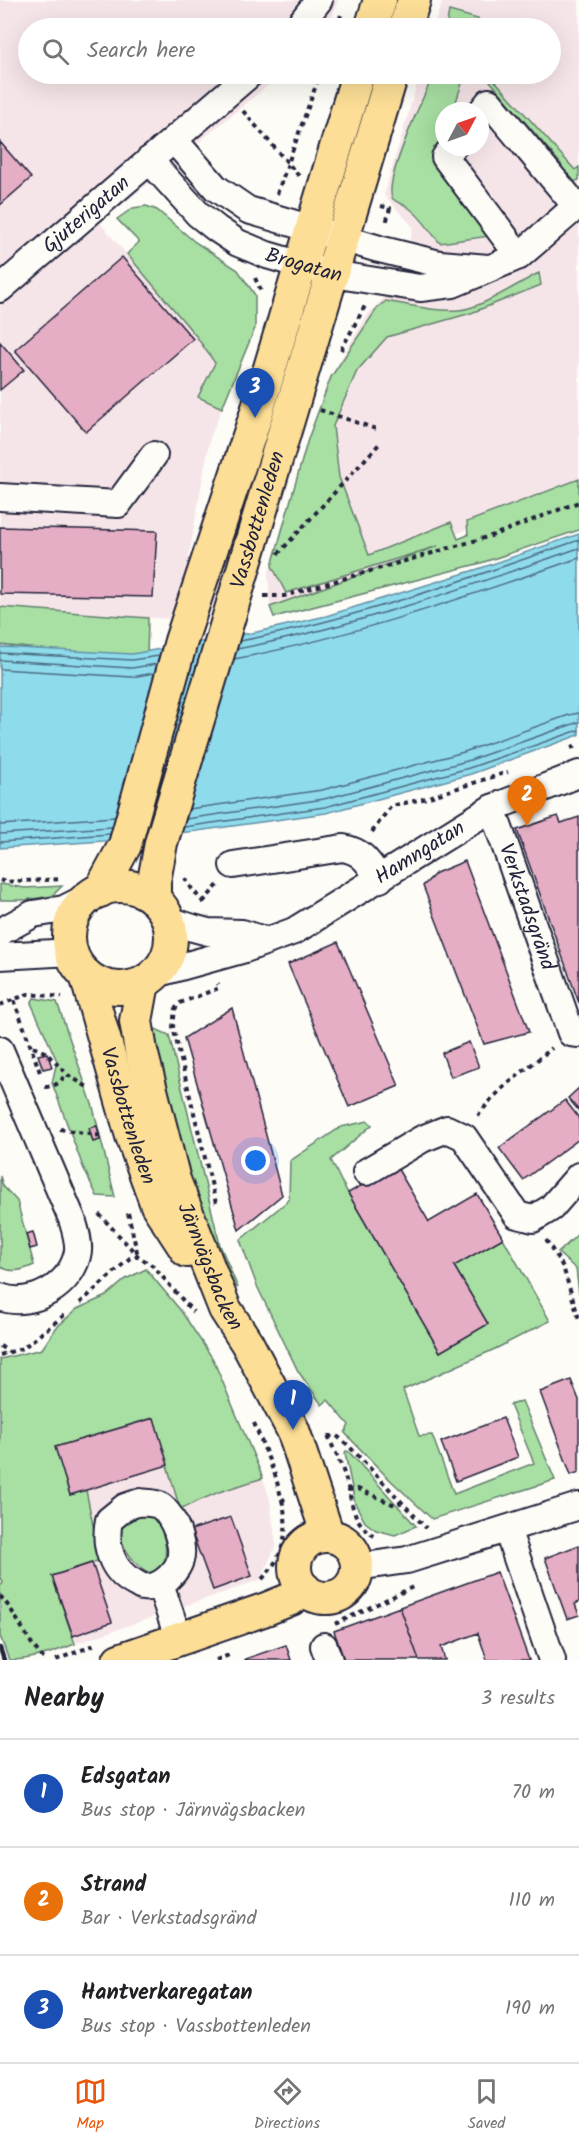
<!DOCTYPE html>
<meta charset="utf-8">
<style>
body{margin:0;font-family:Kalam,sans-serif;background:#f6f6f6;color:#202124}
.compass{position:absolute;left:435px;top:102px;width:54px;height:54px;border-radius:50%;background:#fff;box-shadow:0 6px 24px #0002;rotate:49deg}
.you{position:absolute;left:256px;top:1161px;width:21px;height:21px;margin:-15px;border:4px solid #fff;border-radius:50%;background:#1a73e8;box-shadow:0 0 0 9px #1a73e833}
.badge{display:grid;place-items:center;width:39px;height:39px;border-radius:50%;background:#ea580c;color:#fff;font-size:20px;font-weight:700}
.pin{position:absolute;translate:-50% -50px;filter:drop-shadow(0 2px 3px #0008)}
.pin::after{content:'';position:absolute;top:32px;width:21px;height:18px;background:inherit;clip-path:polygon(0 0,100% 0,50% 100%)}
.list{margin:0;padding:0;list-style:none}
h2{display:flex;justify-content:space-between;align-items:center;height:78px;margin:0;padding:0 24px;font-size:26px}
h2 small{font-size:20px;font-weight:400;color:#757577}
.list li{display:grid;grid-template-columns:39px 1fr auto;gap:18px;align-items:center;box-sizing:border-box;height:108px;padding:0 24px;border-top:2px solid #e0e0e0}
.list b{display:block;font-size:22px;white-space:nowrap}
.list p{margin:0;font-size:20px;white-space:nowrap;color:#757577}
.list em{font-size:20px;font-style:normal;color:#757577}
.icon{flex:none;width:33px;height:33px;fill:none;stroke:currentColor;stroke-width:2;stroke-linecap:round;stroke-linejoin:round}
.map{position:relative;flex:none;width:579px;height:1660px;overflow:hidden}
.search{position:absolute;background:#fff;box-shadow:0 6px 24px #0002;left:18px;right:18px;top:18px;height:66px;display:flex;align-items:center;gap:15px;box-sizing:border-box;padding:0 21px;border-radius:33px;color:#757577;font-size:22px}
.sheet{height:402px;background:#fff}
nav{display:flex;justify-content:space-around;align-items:center;box-sizing:border-box;height:84px;border-top:2px solid #e0e0e0;background:#fff;font-size:16px;color:#757577}
nav a{display:grid;justify-items:center;gap:3px}
nav .on{color:#ea580c}
.map>svg:first-child{display:block}
</style>
<div class="map">
<svg width="579" height="1660" viewBox="0 0 579 1660">
<rect width="100%" height="100%" fill="#fdfcf7"/>
<filter id="ink" filterUnits="userSpaceOnUse"><feTurbulence type="fractalNoise" baseFrequency=".0167" numOctaves="2"/><feDisplacementMap in="SourceGraphic" scale="12" xChannelSelector="R" yChannelSelector="G"/><feConvolveMatrix kernelMatrix="1 2 1 2 8 2 1 2 1" color-interpolation-filters="sRGB"/></filter>
<g filter="url(#ink)">
<path fill="#f6e5e8" fill-rule="evenodd" d="M0 0H338L328 28H28V74H282L100 223 196 336 215 364 198 397 222 408 210 438 185 577 169 619 0 606Z
M443 0H579V482L386 564 270 607 268 575 308 439 329 378 369 313 385 297 400 292 413 227 384 195 420 74H550V28H433ZM444 111H480V147H444Z
M154 1418 180 1509 219 1492 263 1478 270 1500 276 1546 260 1580 75 1644 52 1576 99 1560 70 1495 55 1447Z"/>
<path fill="#a8dfa3" stroke="#65806f" stroke-width="1.5" d="M449 11 478 19 480 28H446Z
M434 74H465L453 111H444V139L497 235 440 243C430 232 421 216 409 208 405 204 397 203 393 199 381 186 426 91 434 74Z
M484 74H489L575 170 579 167V180L570 183 561 174V164Z
M146 206 157 210 195 242 238 270 255 295V328L222 408 198 397 215 363 196 336 127 254 139 242 117 219 133 208Z
M539 273 541 285 471 313 387 337 357 371 333 426 339 477 369 555 451 522 458 539 468 535 467 522 579 479V530L481 563 274 617 270 607 438 546 286 593 272 566 308 439 331 377 378 307 386 301C409 305 436 312 459 310 482 308 518 283 539 273Z
M0 607 148 618 147 660 0 645Z
M0 884 25 888 62 886 52 896 25 900H0Z
M34 998 57 1002 93 1107 115 1197 97 1196 83 1167 52 1083 57 1061 31 1003Z
M153 1028 169 1035 220 1245 238 1288 233 1284 201 1220 165 1111Z
M368 1121 372 1125 331 1160 341 1181 440 1352 488 1324 454 1266 503 1238 550 1321 495 1349 403 1390 419 1436 432 1435 454 1494 534 1463 510 1405 522 1401 555 1480 432 1519 385 1475 345 1433 349 1425 328 1400 322 1405 298 1371 257 1286 240 1240 289 1200 290 1161 341 1127Z
M0 1176 3 1186 17 1201 34 1265C21 1271 13 1273 0 1267Z
M579 1233V1293L576 1269 558 1253Z
M146 1269 181 1311 213 1359 263 1478 219 1492 180 1509 153 1418 56 1447 70 1495 86 1490 100 1560 52 1576 75 1644C54 1652 33 1660 9 1660L0 1636V1586L3 1583 0 1575V1359L42 1349 56 1328 77 1309 106 1296 126 1279Z
M346 1451 349 1452 416 1526 395 1535 376 1530 365 1522 355 1503 345 1453Z
M139 1511 154 1515C164 1532 169 1548 163 1568L149 1573C133 1564 125 1550 118 1533L124 1519Z"/>
<path fill="#8edbec" stroke="#6391a5" stroke-width="1.5" d="M579 534V735L471 774 326 813 197 831 104 841 0 848V647L132 654 257 632 326 616 478 569Z"/>
<g fill="none" stroke-linecap="round" stroke-linejoin="round">
<path stroke="#4d6c82" stroke-width="1.5" d="M240 641C356 619 468 579 579 540
M237 649C354 627 467 587 579 548
M0 653 132 660 159 656
M234 659C352 637 466 597 579 558
M0 660 132 668 157 664
M0 669 132 677 154 673
M189 809 322 790 464 752 569 715 579 713
M186 819 324 799 467 761 579 722
M0 825 115 817
M184 827 325 807 469 768 579 730
M0 834 112 827
M0 842 110 834"/>
</g>
<path fill="#e5aec5" stroke="#22223b" stroke-width="1.5" d="M0 142 31 178 0 205Z
M122 257 193 339 86 432 15 350Z
M0 342 24 370 0 390Z
M0 527 157 531 153 597 0 594Z
M558 816 561 823 579 817V1003L517 830Z
M465 861 529 1032 484 1044 423 886 436 873Z
M338 942 399 1086 349 1107 288 964Z
M232 1008 282 1195 239 1230 184 1038Z
M469 1042 479 1067 451 1077 442 1053Z
M47 1053 52 1067 43 1069 38 1055Z
M579 1088V1111L568 1098Z
M565 1100 579 1118V1139L523 1180 499 1148Z
M97 1126 100 1140 93 1142 89 1128Z
M396 1166 429 1222 477 1194 503 1238 454 1266 488 1324 440 1352 348 1193Z
M33 1232 37 1247 30 1249 26 1234Z
M571 1380 579 1400V1472L571 1475 540 1392Z
M154 1418 168 1465 70 1495 55 1447Z
M503 1418 518 1457 456 1481 441 1442Z
M231 1517 252 1576 213 1590 191 1530Z
M579 1545V1602L575 1604 579 1615 567 1619 545 1558Z
M92 1563 112 1622 73 1636 52 1576Z
M497 1572 529 1660H487L478 1633 441 1647 445 1660H419L400 1607Z
M400 1607 419 1660H344L334 1631Z
M286 1645 291 1660H245V1659Z"/>
<g fill="none" stroke-linecap="round" stroke-linejoin="round">
<defs>
<g id="minor">
<path d="M297 28 319 0"/>
<path d="M480 113 489 102 576 206"/>
<path d="M174 140 216 188 248 210 379 249 440 264 488 268"/>
<path d="M453 147 445 157 519 256"/>
<path id="s1" d="M149 160 198 214 217 229 238 243 267 255 332 274 420 288 453 284 519 256 579 204"/>
<path id="s2" d="M0 289 250 74"/>
<path d="M0 497 118 504 154 455"/>
<path id="s3" d="M492 808 571 1033 579 1034"/>
<path d="M233 865 343 848C364 852 368 863 380 879"/>
<path d="M168 920 193 928 208 932 242 933 267 941"/>
<path d="M0 932 33 914 64 909 90 896"/>
<path d="M0 956 72 952"/>
<path id="s4" d="M155 974 245 949 294 931 492 808 579 774"/>
<path d="M0 1050 72 1219C75 1229 79 1240 78 1251 73 1285 32 1309 0 1297"/>
<path d="M366 1172 422 1139 447 1129 464 1137 517 1215 533 1219 551 1208 579 1176"/>
<path d="M140 1502C146 1503 154 1503 159 1505 167 1510 174 1522 177 1531 179 1538 182 1546 181 1554 181 1570 160 1590 143 1587 140 1587 138 1584 135 1583 111 1571 104 1545 109 1520L125 1507Z"/>
<path d="M507 1529 552 1660"/>
<path d="M357 1567 407 1560 579 1506"/>
<path d="M160 1584 179 1640"/>
<path d="M324 1646 329 1660"/>
</g>
<g id="major">
<path d="M371 28 380 0"/>
<path d="M405 28 414 0"/>
<circle cx="120" cy="937" r="51"/>
<path d="M100 891 125 845 181 641 255 418 358 74"/>
<path id="s5" d="M154 899V881L161 843 392 74"/>
<path id="s6" d="M86 975 132 1136 157 1205 187 1251"/>
<path id="s7" d="M143 983 136 1021 141 1051 174 1180 225 1309 247 1343 293 1430 328 1536"/>
<circle cx="326" cy="1567" r="31"/>
<path d="M119 1660 266 1609 291 1599 305 1589"/>
</g>
</defs>
<use href="#minor" stroke="#22223b" stroke-width="30"/>
<use href="#major" stroke="#22223b" stroke-width="36"/>
<path stroke="#22223b" stroke-width="4" stroke-dasharray="4.5 4.5" stroke-linecap="butt" d="M337 28 341 15
M243 111 299 176
M277 194 320 74
M381 206 390 208 386 224
M255 278 262 293
M341 350 366 304
M320 410 376 429
M278 554 381 442
M264 596H284L491 536 579 502
M571 748 579 745
M372 832 391 806 423 799 508 772
M185 878 192 889 204 903
M0 880 5 882 62 879
M203 902 218 885
M14 1000 41 1075
M0 1005 28 994 62 997
M33 1047 45 1052 68 1075 89 1088
M45 1087C55 1086 62 1083 65 1073
M478 1116C497 1089 527 1069 552 1048
M60 1129 102 1136
M216 1203 173 1027 175 1009 180 1003 219 988 218 984
M128 1213 138 1256
M99 1214 138 1256
M546 1240 563 1267 579 1319
M80 1303 130 1258 138 1256 153 1266 193 1312
M0 1346 9 1352
M0 1355 23 1348 67 1313
M254 1423 275 1475 282 1500 286 1499
M328 1436C334 1450 342 1465 346 1480 353 1505 352 1523 376 1537
M328 1436H337L348 1445 426 1528
M348 1490 358 1489 395 1505 402 1502
M262 1579C284 1557 290 1530 282 1500
M0 1596C18 1615 26 1641 45 1660
M335 1624 415 1586
M56 1660 97 1644
M216 1660 229 1655"/>
<use href="#minor" stroke="#fdfcf7" stroke-width="26"/>
<use href="#major" stroke="#fcde96" stroke-width="32"/>
<path stroke="#22223b" stroke-width="4.5" d="M0 1648 4 1660"/>
</g>
</g>
<g text-anchor="middle" dominant-baseline="central" stroke-width="4.5" stroke-linejoin="round" paint-order="stroke">
<g font-size="21" fill="#22223b" stroke="#fdfcf7">
<text stroke="none"><textPath href="#s2" startOffset="114">Gjuterigatan</textPath></text>
<text stroke="none"><textPath href="#s1" startOffset="192">Brogatan</textPath></text>
<text stroke="none"><textPath href="#s5" startOffset="394">Vassbottenleden</textPath></text>
<text stroke="none"><textPath href="#s4" startOffset="294">Hamngatan</textPath></text>
<text stroke="none"><textPath href="#s3" startOffset="105">Verkstadsgränd</textPath></text>
<text stroke="none"><textPath href="#s6" startOffset="147">Vassbottenleden</textPath></text>
<text stroke="none"><textPath href="#s7" startOffset="296">Järnvägsbacken</textPath></text>
</g>
</g>
</svg>
<svg class="compass" viewBox="-18 -18 36 36"><path d="M0-13l5 13h-10z" fill="#e53935"/><path d="M0 13l5-13h-10z" fill="#757577"/></svg>
<div class="you"></div>
<div class="pin badge" style="left:293px;top:1430px;background:#1a4fb4">1</div>
<div class="pin badge" style="left:527px;top:826px;background:#e8710a">2</div>
<div class="pin badge" style="left:255px;top:418px;background:#1a4fb4">3</div>
<div class="search"><svg class="icon" aria-label="search" viewBox="0 0 24 24"><circle cx="10" cy="10" r="6"/><path d="M15 15l6 6"/></svg>Search here</div>
</div>
<section class="sheet">
<h2>Nearby<small>3 results</small></h2>
<ul class="list">
<li><span class="badge" style="background:#1a4fb4">1</span><div><b>Edsgatan</b><p>Bus stop · Järnvägsbacken</p></div><em>70 m</em></li>
<li><span class="badge" style="background:#e8710a">2</span><div><b>Strand</b><p>Bar · Verkstadsgränd</p></div><em>110 m</em></li>
<li><span class="badge" style="background:#1a4fb4">3</span><div><b>Hantverkaregatan</b><p>Bus stop · Vassbottenleden</p></div><em>190 m</em></li>
</ul>
</section>
<nav>
<a class="on"><svg class="icon" aria-label="map" viewBox="0 0 24 24"><path d="M3 6l6-2 6 2 6-2v14l-6 2-6-2-6 2zM9 4v14M15 6v14"/></svg>Map</a>
<a><svg class="icon" aria-label="directions" viewBox="0 0 24 24"><path d="M12 3l9 9-9 9-9-9zM9 14v-3h6M13 9l2 2-2 2"/></svg>Directions</a>
<a><svg class="icon" aria-label="saved" viewBox="0 0 24 24"><path d="M7 4h10v16l-5-4-5 4z"/></svg>Saved</a>
</nav>
